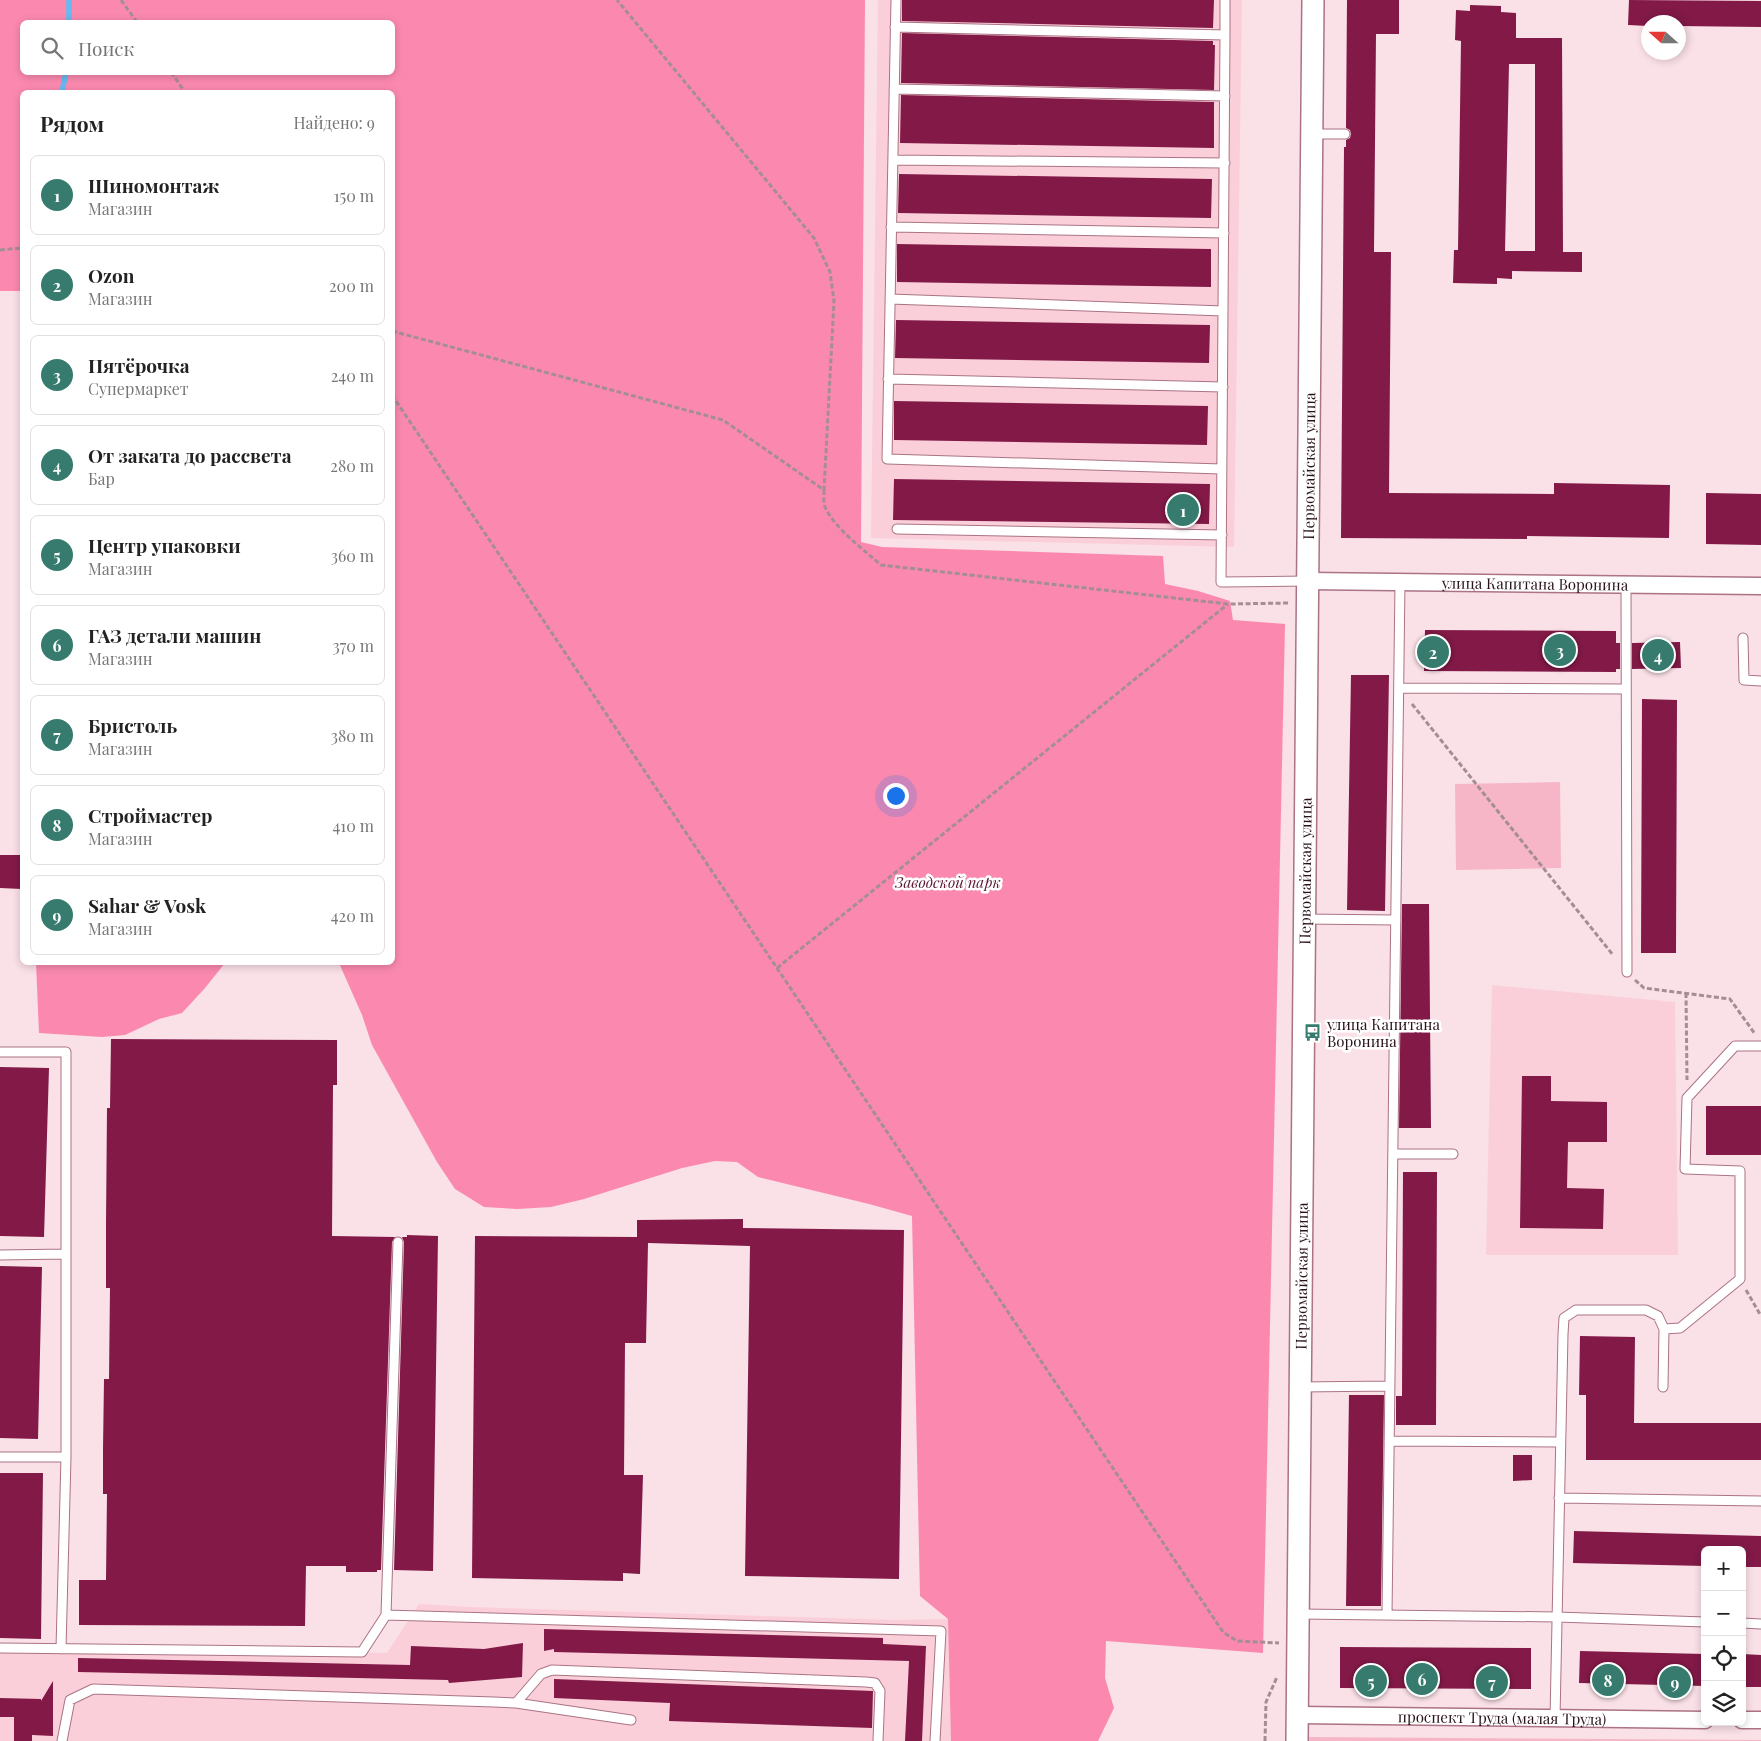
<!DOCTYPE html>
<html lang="ru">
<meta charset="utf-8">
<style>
body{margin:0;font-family:"Playfair Display",serif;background:#f2f2f2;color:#222}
.controls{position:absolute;right:15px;bottom:15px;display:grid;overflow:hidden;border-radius:8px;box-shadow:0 2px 8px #0003}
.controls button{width:45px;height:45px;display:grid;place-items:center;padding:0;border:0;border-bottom:1px solid #e0e0e0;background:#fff;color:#222;font:25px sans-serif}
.compass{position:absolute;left:1641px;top:15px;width:45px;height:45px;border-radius:50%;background:#fff;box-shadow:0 2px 8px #0003;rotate:291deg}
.you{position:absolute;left:895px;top:795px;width:18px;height:18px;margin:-12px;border:4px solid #fff;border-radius:50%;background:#1a73e8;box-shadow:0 0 0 8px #1a73e833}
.badge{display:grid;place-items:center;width:32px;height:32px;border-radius:50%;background:#377b6f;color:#fff;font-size:16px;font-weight:700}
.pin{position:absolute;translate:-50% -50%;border:2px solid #fff;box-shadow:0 1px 5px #0006}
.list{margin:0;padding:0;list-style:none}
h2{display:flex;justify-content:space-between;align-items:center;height:65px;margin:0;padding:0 20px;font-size:21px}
h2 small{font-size:16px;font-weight:400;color:#767676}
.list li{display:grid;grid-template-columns:32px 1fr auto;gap:15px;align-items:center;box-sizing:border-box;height:80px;margin:0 10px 10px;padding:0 10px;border:1px solid #e0e0e0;border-radius:8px}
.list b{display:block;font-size:19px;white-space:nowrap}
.list p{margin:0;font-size:16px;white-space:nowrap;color:#767676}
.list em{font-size:16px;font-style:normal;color:#767676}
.icon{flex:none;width:28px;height:28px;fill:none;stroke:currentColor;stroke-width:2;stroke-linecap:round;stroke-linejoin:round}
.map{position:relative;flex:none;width:1761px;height:1741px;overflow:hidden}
.search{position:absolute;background:#fff;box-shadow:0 2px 8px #0003;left:20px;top:20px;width:375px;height:55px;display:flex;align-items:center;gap:12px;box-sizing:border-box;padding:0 18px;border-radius:8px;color:#767676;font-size:19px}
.panel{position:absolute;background:#fff;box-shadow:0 2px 8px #0003;left:20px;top:90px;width:375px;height:875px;border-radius:8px}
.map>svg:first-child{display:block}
</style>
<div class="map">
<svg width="1761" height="1741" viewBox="0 0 1761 1741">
<rect width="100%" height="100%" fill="#fae0e7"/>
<path fill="#facfda" d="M878 0H1242L1234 547 871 538Z
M1492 985 1675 1002 1678 1255H1486Z
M419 1604 471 1607 897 1620 948 1619 951 1741H0V1648L387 1653Z"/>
<path fill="#f6b6c8" d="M1560 782 1561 868 1456 870 1455 784Z
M1307 1737 1761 1740V1741H1307Z"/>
<path fill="#fb89af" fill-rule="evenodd" d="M0 0H865L861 542 882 547 1163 556 1165 584 1198 591 1230 601 1233 620 1285 624 1263 1653 1106 1641 1105 1678 1114 1708 1098 1741H951L948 1619 920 1596 912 1216 869 1204 758 1177 737 1162 715 1161 682 1168 584 1199 551 1207 517 1209 484 1207 455 1189 437 1162 372 1045 362 1015 339 963 392 962V92H22V291H0ZM22 22H392V72H22Z
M36 963V962L225 963 205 988 182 1013 159 1019 125 1035 102 1037 39 1033Z"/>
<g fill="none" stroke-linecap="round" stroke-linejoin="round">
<path stroke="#66b9f1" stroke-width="5.5" d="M69 22V0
M62 92 66 72"/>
</g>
<path fill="#821947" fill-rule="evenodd" d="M902 0H1214L1213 28 902 21Z
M1347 0H1399V34H1376L1374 252H1391L1389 493 1554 494V483L1670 485 1669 538 1527 536V539L1341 538 1344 147H1346V140L1350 138 1351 134 1350 130 1346 128Z
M1629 0 1761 1V27L1678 26V22H1648V26L1628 25Z
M1470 5 1501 6V12L1516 13V38H1562L1563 252H1582V272L1512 271V279L1497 278V284L1453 283 1454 250H1458L1461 41 1455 40 1456 10 1470 11ZM1509 64H1535V251H1505Z
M902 33 1213 41V45H1215L1214 90 901 83Z
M901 95 1214 102V148L900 143Z
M899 174 1212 179 1211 218 898 213Z
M897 244 1211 249V287L897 282Z
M896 320 1210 325 1209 363 895 358Z
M894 401 1208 406 1207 445 894 440Z
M894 479 1210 484 1209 524 893 520Z
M1706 493 1761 494V545L1706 544Z
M1425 630 1616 631V643H1620V669H1616V672L1424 671Z
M1680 642 1681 668 1632 669V643Z
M1351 675H1389L1385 911 1347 910Z
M1642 699 1677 700 1676 953H1641Z
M0 855H22V889L0 888Z
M1402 904H1429L1431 1128H1399Z
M111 1039 337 1040V1085H333L332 1236 395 1237 392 1242 381 1570H377V1572H346V1566H306L305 1626 79 1625V1580H106L107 1494H103V1449L104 1379H109L110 1288H106V1223L107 1108H110Z
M0 1067 49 1068 44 1237 0 1236Z
M1522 1076H1551V1101L1607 1102V1142H1568L1567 1188 1604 1189 1603 1229 1520 1228Z
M1706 1106H1761V1155H1706Z
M1403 1172H1437L1436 1425H1396V1396H1402Z
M743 1219V1228L904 1230 899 1579 745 1576 750 1246 648 1243 646 1343H625L624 1475H643L640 1574 623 1573V1581L472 1578 475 1236 637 1237V1220Z
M407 1235 438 1236 433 1571 394 1570 404 1242 402 1237H407Z
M0 1266 42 1267 38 1439 0 1438Z
M1580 1336 1635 1337 1634 1423H1761V1460H1586V1395H1579Z
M1349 1395H1384L1381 1606H1346Z
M1513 1455H1532V1480L1513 1481Z
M0 1473H43L41 1639 0 1638Z
M1574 1531 1761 1536V1567H1742V1550H1705V1566L1573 1563Z
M544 1629 883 1638V1644L926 1646 922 1741H905L909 1661 554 1652V1649L544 1651Z
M523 1643 522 1677 449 1683 448 1680 78 1672V1658L410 1665 411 1646 484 1649Z
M1340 1647 1531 1648V1689L1340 1688Z
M1580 1651 1705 1654V1686L1579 1683Z
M1742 1654 1761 1655V1687H1742Z
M554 1679 873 1691 872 1728 669 1721 670 1703 554 1698Z
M53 1681V1736L32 1735V1741H14V1717H0V1698L41 1699V1701Z"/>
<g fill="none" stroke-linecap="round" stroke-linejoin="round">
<defs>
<path id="service" d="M896 0 887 459 1222 469
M895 27 1225 35 1221 582 1307 581
M1225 35V0
M894 89 1225 96
M1311 134H1345
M893 160 1225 163
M891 227 1224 233
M890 299 1223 311
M888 379 1223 387
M897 529 1222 535
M1626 584 1627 972
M1743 638 1744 680 1761 681
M1399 688 1626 689
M1304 919 1396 920
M0 1052H66V1457L61 1649
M1393 1154H1453
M0 1255 66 1254
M1300 1387 1390 1386
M1663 1387 1664 1329 1680 1328 1740 1279V1171L1685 1169 1687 1098 1735 1046H1761
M1389 1441 1559 1442
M0 1457H66
M1559 1498 1761 1501
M1299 1614 1557 1617 1705 1622
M386 1615 941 1631 935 1741
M1387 1615 1400 582
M1742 1623 1761 1624
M0 1648 362 1652 386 1615 398 1242
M516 1703 541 1674 552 1670 866 1682 875 1683 880 1691 878 1741
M1555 1718 1563 1334 1564 1318 1576 1310H1646L1658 1316 1664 1329
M62 1741 70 1700 93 1689 494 1702 516 1703 631 1720"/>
<g id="minor">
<path id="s1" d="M1307 581 1761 586"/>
<path id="s2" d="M1298 1715 1705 1720"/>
<path d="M1742 1720H1761"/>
</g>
<g id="tertiary">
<path id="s3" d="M1297 1741 1313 0"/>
</g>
</defs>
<use href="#service" stroke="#ab7383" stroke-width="11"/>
<use href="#minor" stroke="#ab7383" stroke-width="19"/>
<use href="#tertiary" stroke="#ab7383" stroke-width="24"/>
<path stroke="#a58d94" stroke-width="3" stroke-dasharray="5 2.5" stroke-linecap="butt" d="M121 0 137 22
M171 72 185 92
M0 250 22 248
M392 331 723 420 824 490 834 301 830 272 814 238 617 0
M392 395 1223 1632 1237 1641 1279 1643
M824 490C824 496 823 504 826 509 836 529 865 551 881 565L1228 604 1289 603
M1412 704 1613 955
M777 968 1228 604
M1635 980 1644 988 1730 999 1755 1034
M1686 993 1687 1080
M1746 1290 1761 1316
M1265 1741 1266 1702 1277 1677"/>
<use href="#service" stroke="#fff" stroke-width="9"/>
<use href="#minor" stroke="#fff" stroke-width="16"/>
<use href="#tertiary" stroke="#fff" stroke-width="21"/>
</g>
<defs>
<symbol id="bus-bare" viewBox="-9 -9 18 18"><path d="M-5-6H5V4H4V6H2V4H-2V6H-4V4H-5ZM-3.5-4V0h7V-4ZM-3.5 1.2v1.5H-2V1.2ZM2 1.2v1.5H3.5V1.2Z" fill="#377b6f" stroke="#fff" stroke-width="2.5" paint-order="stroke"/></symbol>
</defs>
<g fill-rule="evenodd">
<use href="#bus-bare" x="1300" y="1020" width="25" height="25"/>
</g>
<g text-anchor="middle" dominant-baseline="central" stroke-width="5" stroke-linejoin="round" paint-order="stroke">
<g font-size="15" fill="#29131a" stroke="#fff">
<text stroke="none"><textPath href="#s3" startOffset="1275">Первомайская улица</textPath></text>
<text stroke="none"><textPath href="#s1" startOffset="228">улица Капитана Воронина</textPath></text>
<text stroke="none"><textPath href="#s3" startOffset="870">Первомайская улица</textPath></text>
<text stroke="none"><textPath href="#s3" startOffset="465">Первомайская улица</textPath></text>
<text stroke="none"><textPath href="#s2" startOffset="204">проспект Труда (малая Труда)</textPath></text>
</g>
<g font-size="15" font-style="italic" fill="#5c1632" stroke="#fff">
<text x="948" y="882">Заводской парк</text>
</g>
<g font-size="15" fill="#29131a" stroke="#fff" text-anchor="start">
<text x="1327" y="1024">улица Капитана<tspan x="1327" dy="17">Воронина</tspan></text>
</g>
</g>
</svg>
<div class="controls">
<button>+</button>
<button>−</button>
<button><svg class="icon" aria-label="locate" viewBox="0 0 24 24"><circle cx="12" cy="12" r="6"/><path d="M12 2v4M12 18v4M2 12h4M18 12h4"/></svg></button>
<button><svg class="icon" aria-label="layers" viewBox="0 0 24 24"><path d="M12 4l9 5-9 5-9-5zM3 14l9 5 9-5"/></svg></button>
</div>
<svg class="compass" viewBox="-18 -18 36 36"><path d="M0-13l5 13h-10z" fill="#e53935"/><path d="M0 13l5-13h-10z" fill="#767676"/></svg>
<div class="you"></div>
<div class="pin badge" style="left:1183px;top:510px">1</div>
<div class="pin badge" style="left:1433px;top:652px">2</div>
<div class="pin badge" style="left:1560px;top:650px">3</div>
<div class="pin badge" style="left:1658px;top:655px">4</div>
<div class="pin badge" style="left:1371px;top:1681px">5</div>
<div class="pin badge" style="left:1422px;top:1679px">6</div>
<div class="pin badge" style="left:1492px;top:1682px">7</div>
<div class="pin badge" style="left:1608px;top:1680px">8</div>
<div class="pin badge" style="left:1675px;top:1682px">9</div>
<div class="search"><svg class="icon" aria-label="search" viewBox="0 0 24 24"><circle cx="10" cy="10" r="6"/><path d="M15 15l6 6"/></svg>Поиск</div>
<section class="panel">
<h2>Рядом<small>Найдено: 9</small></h2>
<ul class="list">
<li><span class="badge">1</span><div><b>Шиномонтаж</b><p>Магазин</p></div><em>150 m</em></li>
<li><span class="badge">2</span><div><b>Ozon</b><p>Магазин</p></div><em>200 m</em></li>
<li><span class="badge">3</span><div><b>Пятёрочка</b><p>Супермаркет</p></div><em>240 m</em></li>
<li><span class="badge">4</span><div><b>От заката до рассвета</b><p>Бар</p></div><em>280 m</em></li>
<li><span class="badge">5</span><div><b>Центр упаковки</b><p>Магазин</p></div><em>360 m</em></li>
<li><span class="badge">6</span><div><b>ГАЗ детали машин</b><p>Магазин</p></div><em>370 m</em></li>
<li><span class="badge">7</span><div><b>Бристоль</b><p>Магазин</p></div><em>380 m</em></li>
<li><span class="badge">8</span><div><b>Строймастер</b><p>Магазин</p></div><em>410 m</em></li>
<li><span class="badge">9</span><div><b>Sahar &amp; Vosk</b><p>Магазин</p></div><em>420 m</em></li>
</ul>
</section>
</div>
